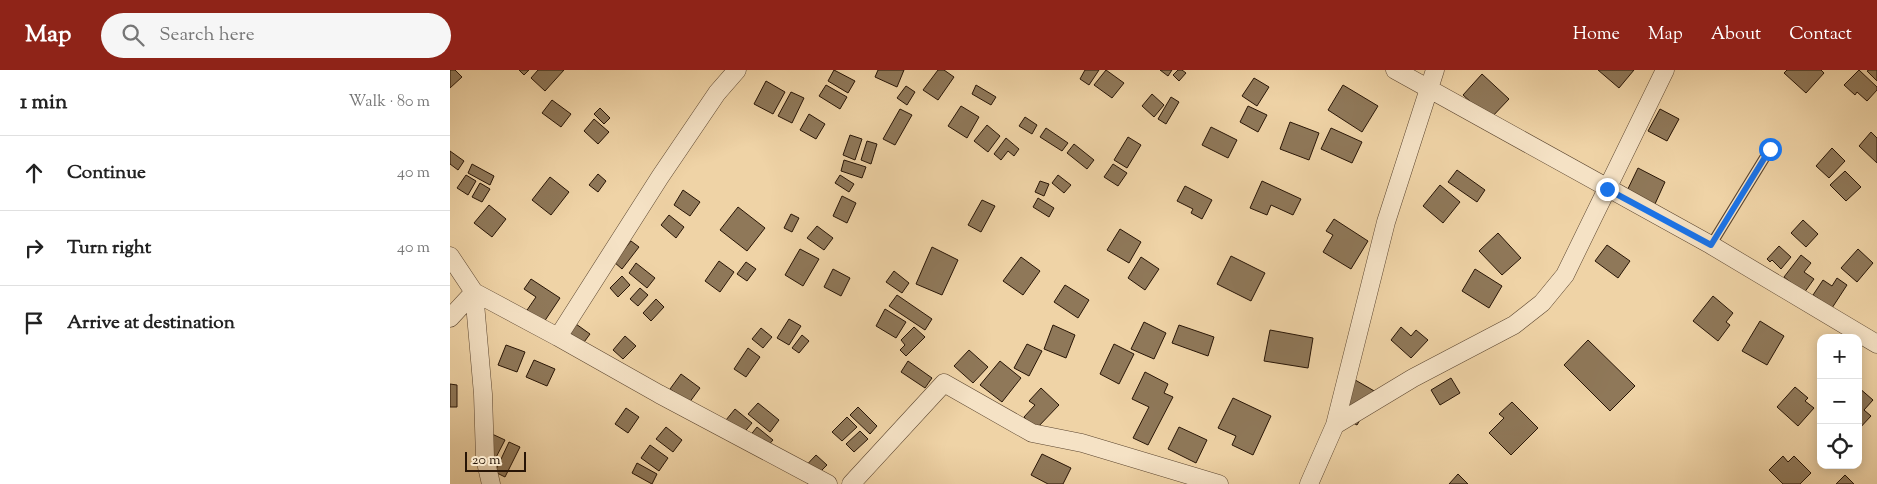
<!DOCTYPE html>
<meta charset="utf-8">
<style>
body{margin:0;font-family:"Sorts Mill Goudy",serif;background:#f6f6f6;color:#222}
.controls{position:absolute;right:15px;bottom:15px;display:grid;overflow:hidden;border-radius:10px;box-shadow:0 2px 12px #0003}
.controls button{width:45px;height:45px;display:grid;place-items:center;padding:0;border:0;border-bottom:1px solid #e0e0e0;background:#fff;color:#222;font:25px sans-serif}
.scale{position:absolute;left:15px;bottom:12px;width:61px;box-sizing:border-box;padding-left:5px;border:2px solid #281506;border-top:0;font-size:14px;line-height:18px;white-space:nowrap;color:#281506;-webkit-text-stroke:4px #f5e2c5;paint-order:stroke}
.stop{position:absolute;width:15px;height:15px;margin:-11px;border:4px solid #1a73e8;border-radius:50%;background:#fff}
.stop.end{background:#1a73e8;border-color:#fff;box-shadow:0 1px 5px #0008}
.list{margin:0;padding:0;list-style:none}
h2{display:flex;justify-content:space-between;align-items:center;height:65px;margin:0;padding:0 20px;font-size:21px}
h2 small{font-size:16px;font-weight:400;color:#767676}
.list li{display:grid;grid-template-columns:32px 1fr auto;gap:15px;align-items:center;box-sizing:border-box;height:75px;padding:0 20px;border-top:1px solid #e0e0e0}
.list b{display:block;font-size:19px;white-space:nowrap}
.list em{font-size:16px;font-style:normal;color:#767676}
.icon{flex:none;width:28px;height:28px;fill:none;stroke:currentColor;stroke-width:2;stroke-linecap:round;stroke-linejoin:round}
.map{position:relative;flex:none;width:1427px;height:414px;overflow:hidden}
header{display:flex;align-items:center;gap:30px;box-sizing:border-box;height:70px;padding:0 25px;background:#8f2418;color:#fff}
header strong{font-size:24px}
nav{display:flex;gap:28px;margin-inline-start:auto;font-size:18px}
.search{width:350px;height:45px;background:#f6f6f6;display:flex;align-items:center;gap:12px;box-sizing:border-box;padding:0 18px;border-radius:28px;color:#767676;font-size:19px}
main{display:flex}
aside{flex:1;background:#fff}
.map>svg:first-child{display:block}
</style>
<header>
<strong>Map</strong>
<div class="search"><svg class="icon" aria-label="search" viewBox="0 0 24 24"><circle cx="10" cy="10" r="6"/><path d="M15 15l6 6"/></svg>Search here</div>
<nav><a>Home</a><a>Map</a><a>About</a><a>Contact</a></nav>
</header>
<main>
<aside>
<h2>1 min<small>Walk · 80 m</small></h2>
<ul class="list">
<li><svg class="icon" aria-label="ahead" viewBox="0 0 24 24"><path d="M12 20V5M6 11l6-6 6 6"/></svg><div><b>Continue</b></div><em>40 m</em></li>
<li><svg class="icon" aria-label="right" viewBox="0 0 24 24"><path d="M7 20v-9h11M14 6l5 5-5 5"/></svg><div><b>Turn right</b></div><em>40 m</em></li>
<li><svg class="icon" aria-label="arrive" viewBox="0 0 24 24"><path d="M6 21V4h12l-3 4 3 4H6"/></svg><div><b>Arrive at destination</b></div></li>
</ul>
</aside>
<div class="map">
<svg width="1427" height="414" viewBox="0 0 1427 414">
<rect width="100%" height="100%" fill="#efd3a6"/>
<filter id="stains"><feTurbulence type="fractalNoise" baseFrequency=".004" numOctaves="4"/><feColorMatrix values="0 0 0 0 .2 0 0 0 0 .09 0 0 0 0 .02 0 0 0 .5 -.17"/></filter>
<radialGradient id="worn" r=".72"><stop offset=".6" stop-color="#630" stop-opacity="0"/><stop offset="1" stop-color="#630" stop-opacity=".3"/></radialGradient>
<path fill="#8f7859" stroke="#281506" d="M0 0H5L12 7 0 18Z
M69 0H79L74 5Z
M88 0H114L95 21 81 8Z
M384 0 405 11 398 23 378 11Z
M428 0H454L447 17 425 7Z
M488 0H494L504 7 488 30 473 20Z
M635 0H649L639 15 630 9Z
M656 0 674 13 662 28 644 15Z
M710 0H722L718 6Z
M728 0H732L736 3 729 11 723 5Z
M1148 0H1184L1169 18Z
M1337 0H1371L1374 3 1356 23 1334 3Z
M1409 0 1427 17V20L1417 31 1407 22 1405 25 1394 15Z
M1419 0H1427V11L1417 1Z
M1032 4 1059 29 1040 49 1013 25Z
M804 8 819 17 807 36 792 26Z
M316 11 335 22 323 44 304 34Z
M376 15 397 27 390 39 369 26Z
M526 15 546 27 541 35 522 24Z
M893 15 928 36 912 62 878 40Z
M456 16 465 22 457 35 447 28Z
M341 22 354 28 342 53 328 46Z
M702 24 714 35 704 47 692 36Z
M721 27 729 32 716 54 708 49Z
M102 30 121 44 111 57 92 43Z
M511 36 529 47 517 68 498 56Z
M798 36 817 45 808 62 790 52Z
M150 38 160 48 154 54 144 44Z
M450 39 462 45 445 75 433 69Z
M1210 39 1229 49 1217 71 1198 61Z
M359 44 375 54 366 69 350 60Z
M575 47 587 55 582 64 569 56Z
M144 49 159 62 148 74 134 61Z
M840 52 869 63 859 90 830 79Z
M537 55 550 66 538 82 524 71Z
M761 57 787 70 778 88 752 75Z
M596 58 618 73 612 81 590 67Z
M881 58 912 72 902 93 871 79Z
M1421 62 1427 68V93L1409 76Z
M400 65 412 69 405 90 393 85Z
M678 67 691 75 677 98 664 90Z
M556 68 569 79 564 86 558 81 551 90 544 84Z
M417 71 427 74 421 94 411 90Z
M624 74 644 90 637 99 617 83Z
M1382 78 1395 91 1379 108 1366 96Z
M0 81 14 91 8 100 0 94Z
M394 90 416 97 412 108 391 101Z
M22 94 44 106 40 115 18 103Z
M663 94 677 103 668 116 654 107Z
M1188 98 1215 112 1205 134 1174 127Z
M1007 100 1035 120 1027 132 998 112Z
M1395 101 1411 117 1396 131 1380 115Z
M148 104 156 111 148 122 139 115Z
M16 105 26 111 18 125 7 118Z
M390 105 404 114 399 122 385 113Z
M608 105 621 115 614 123 602 113Z
M100 107 119 122 101 145 82 130Z
M590 111 599 114 594 126 585 122Z
M812 111 851 129 843 145 821 135 817 145 800 138Z
M30 113 40 119 32 132 22 127Z
M990 115 1010 132 993 153 973 136Z
M735 116 762 130 752 149 741 143 743 139 727 131Z
M233 120 250 132 240 146 224 135Z
M392 126 406 133 397 153 383 146Z
M588 128 604 138 599 147 583 137Z
M532 130 545 136 531 162 518 155Z
M39 135 56 149 42 167 24 153Z
M288 137 315 158 297 181 270 160Z
M341 144 349 148 342 162 334 158Z
M219 145 234 157 226 168 211 155Z
M884 149 918 171 901 199 873 182 883 165 876 161Z
M1353 150 1368 164 1356 177 1341 163Z
M367 156 383 168 374 180 357 168Z
M670 159 691 172 679 193 657 180Z
M1048 163 1071 188 1052 205 1029 181Z
M181 171 189 177 172 199 164 192Z
M1157 175 1180 191 1168 208 1145 191Z
M1329 176 1341 187 1331 199 1322 190 1320 192 1317 189Z
M482 177 508 190 492 225 466 214Z
M350 179 369 189 353 216 335 205Z
M1408 179 1423 193 1407 212 1391 198Z
M1351 185 1361 193 1354 202 1364 209 1354 223 1334 207Z
M781 186 815 203 801 231 767 214Z
M571 187 590 201 573 225 553 211Z
M691 187 709 199 695 220 678 208Z
M269 191 284 202 270 222 255 211Z
M296 192 306 199 297 211 287 204Z
M186 193 205 208 197 218 179 203Z
M383 199 400 208 391 226 374 217Z
M1025 199 1052 216 1039 238 1012 221Z
M444 201 459 213 452 223 436 212Z
M172 206 180 215 168 227 160 218Z
M1387 208 1397 215 1382 238 1363 225 1373 210 1382 216Z
M81 209 110 228 90 258 73 246 86 227 74 219Z
M615 215 639 230 628 248 604 232Z
M190 218 198 225 188 236 180 229Z
M447 225 482 249 475 260 439 236Z
M1263 226 1283 243 1276 252 1280 255 1268 271 1243 251Z
M206 229 214 237 201 251 193 243Z
M435 239 456 252 446 268 426 256Z
M339 249 351 256 339 275 327 268Z
M1310 251 1334 266 1317 295 1292 281Z
M694 252 716 263 704 289 681 279Z
M126 254 140 264 129 279 115 269Z
M603 255 625 265 616 288 594 279Z
M729 255 764 267 758 286 722 273Z
M464 257 475 267 456 286 450 280 455 275 451 270Z
M951 257 961 266 966 260 978 270 961 288 941 270Z
M311 258 322 267 313 278 302 269Z
M820 260 863 268 858 298 814 291Z
M352 265 359 271 349 283 342 278Z
M175 266 186 276 173 289 163 280Z
M1138 270 1185 316 1160 341 1114 295Z
M577 274 592 281 579 306 564 298Z
M664 274 684 284 669 314 650 304Z
M56 275 75 282 67 302 48 295Z
M298 278 310 287 296 307 284 299Z
M519 280 538 297 523 313 504 296Z
M84 290 105 299 97 316 76 307Z
M458 291 482 308 475 318 451 302Z
M550 291 571 308 552 332 530 315Z
M695 302 718 314 714 323 723 327 698 375 683 368 699 337 682 329Z
M231 304 250 318 239 333 220 319Z
M900 307 926 322 907 355 881 341Z
M1001 308 1010 323 990 335 981 320Z
M0 314 7 315V337H0Z
M1345 317 1358 328 1355 331 1364 338 1348 356 1327 337Z
M1408 317 1423 330 1414 340 1421 346 1408 360Z
M591 318 609 335 586 359 574 347 585 335 579 331Z
M783 328 821 346 803 385 782 375 786 366 768 358Z
M1062 332 1088 358 1061 385 1039 363 1054 348 1049 344Z
M308 333 329 350 320 362 298 344Z
M408 337 427 356 420 364 400 345Z
M176 338 189 347 178 363 165 354Z
M285 339 302 353 292 365 276 350Z
M397 347 407 357 392 371 382 362Z
M216 357 232 370 223 382 206 369Z
M307 357 323 370 314 380 299 367Z
M729 357 757 370 746 393 718 379Z
M410 361 418 369 404 382 396 374Z
M42 364 55 370 40 399Z
M59 372 70 377 55 407 45 402Z
M200 375 218 388 209 401 191 388Z
M592 384 621 398 613 414H598L581 405Z
M366 385 377 395 358 414 348 404Z
M1333 386 1338 392 1344 386 1361 403 1350 414H1333L1319 400Z
M187 393 207 404 202 414 182 403Z
M1008 404 1018 414H999Z
M1395 405 1404 414H1386Z"/>
<g fill="none" stroke-linecap="round" stroke-linejoin="round">
<defs>
<path id="service" d="M1261 175 1320 79"/>
<path id="minor" d="M287 0 267 23 210 107 108 267 209 324 378 414
M945 0 1261 175 1427 274
M0 186 24 222 108 267
M24 222 33 324 35 388 41 414
M0 248 24 222
M885 355 936 152 985 0
M401 414 494 313 582 363 632 373 769 414
M859 414 885 355 963 308 1064 255 1092 233 1115 205 1215 0"/>
</defs>
<use href="#service" stroke="#5a442e" stroke-width="11"/>
<use href="#minor" stroke="#5a442e" stroke-width="19"/>
<use href="#service" stroke="#f5e2c5" stroke-width="9"/>
<use href="#minor" stroke="#f5e2c5" stroke-width="18"/>
</g>
<g fill="none" stroke-linecap="round" stroke-linejoin="round">
<path stroke="#1a73e8" stroke-width="6" d="M1157 119 1261 175 1320 79"/>
</g>
<rect width="100%" height="100%" filter="url(#stains)"/>
<rect width="100%" height="100%" fill="url(#worn)"/>
</svg>
<div class="controls">
<button>+</button>
<button>−</button>
<button><svg class="icon" aria-label="locate" viewBox="0 0 24 24"><circle cx="12" cy="12" r="6"/><path d="M12 2v4M12 18v4M2 12h4M18 12h4"/></svg></button>
</div>
<div class="scale">20 m</div>
<div class="stop" style="left:1320px;top:79px"></div>
<div class="stop end" style="left:1157px;top:119px"></div>
</div>
</main>
